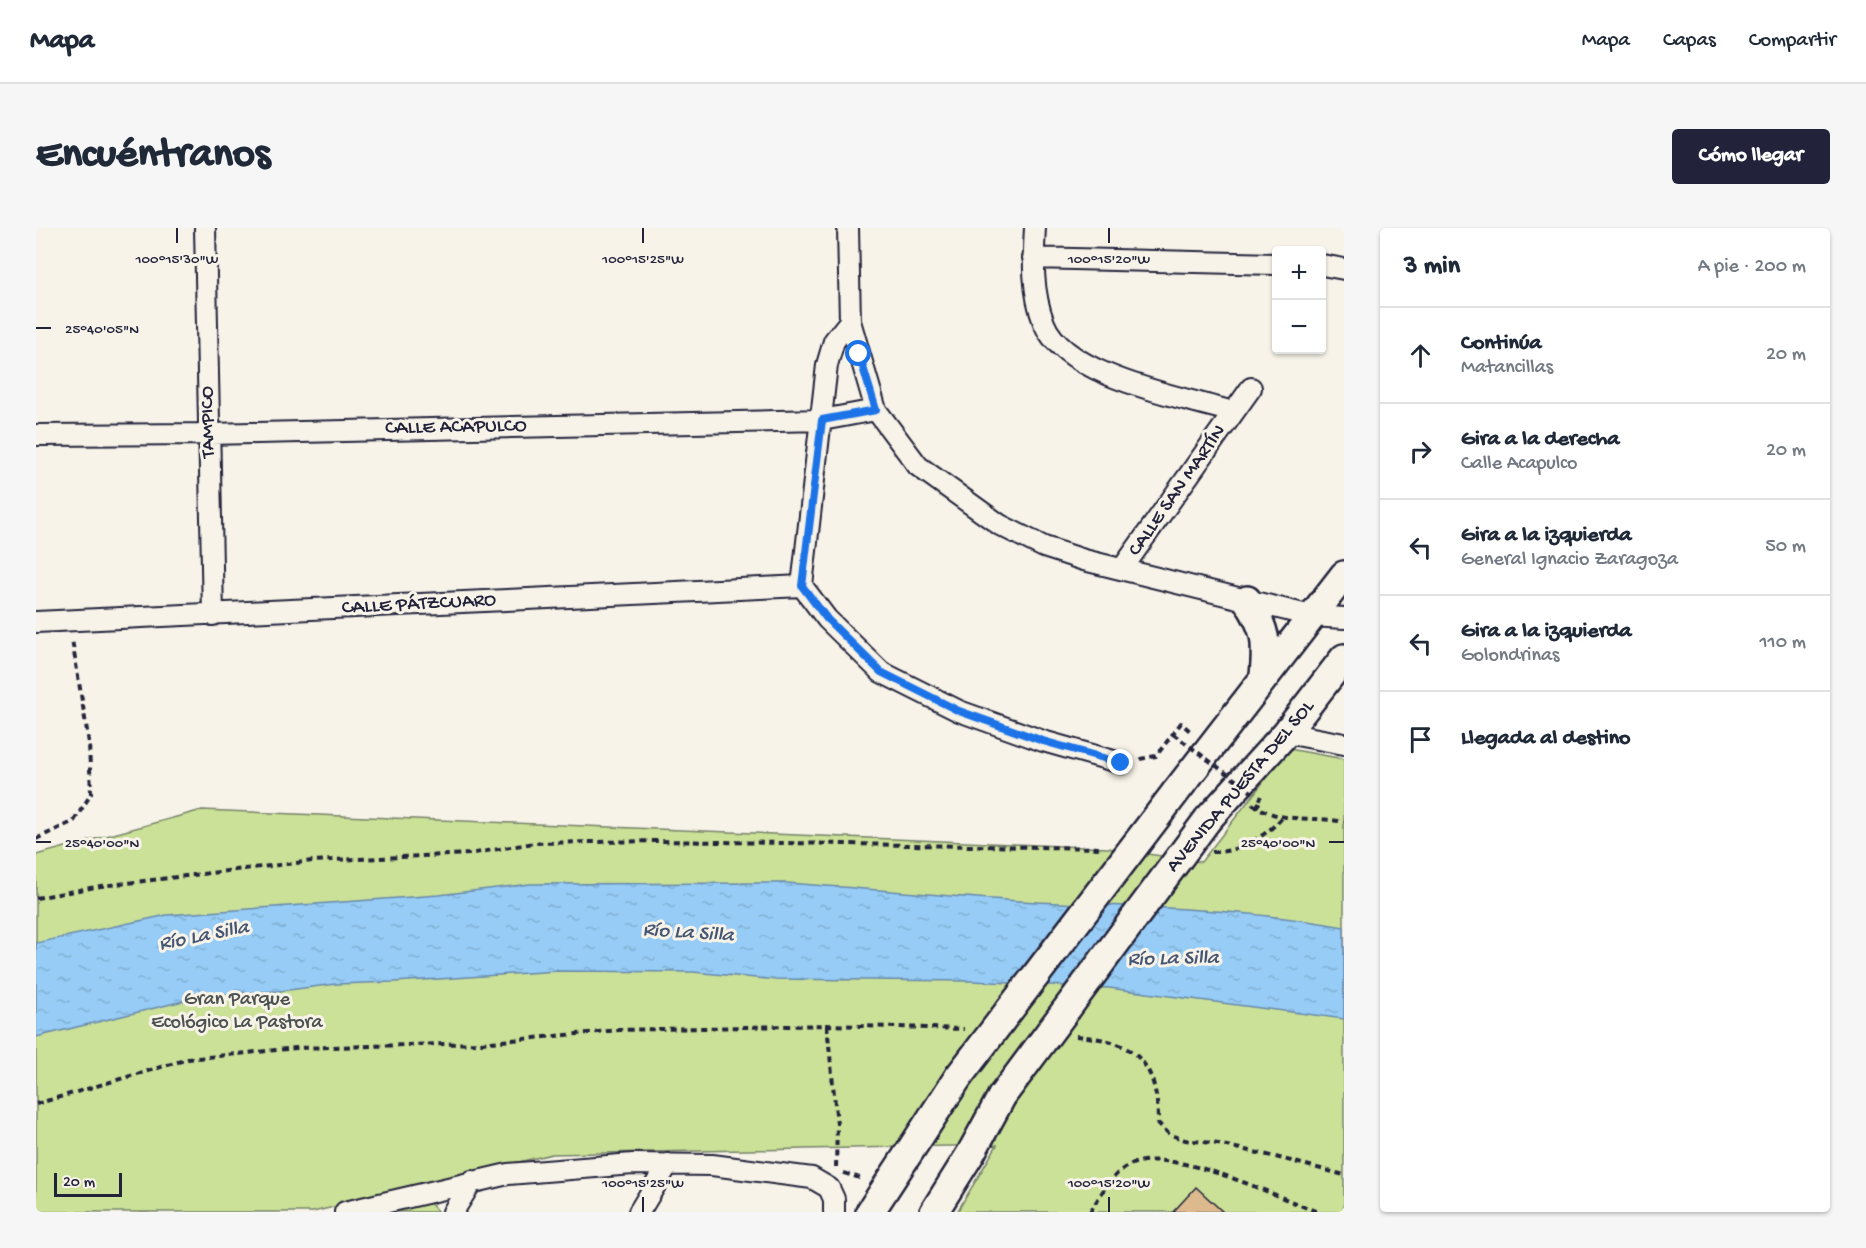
<!DOCTYPE html>
<html lang="es">
<meta charset="utf-8">
<style>
body{margin:0;font-family:"Gochi Hand",sans-serif;background:#f6f6f7;color:#1f2937}
.controls{position:absolute;right:18px;top:18px;display:grid;overflow:hidden;border-radius:6px;box-shadow:0 2px 4px #0004}
.controls button{width:54px;height:54px;display:grid;place-items:center;padding:0;border:0;border-bottom:2px solid #e0e1e3;background:#fff;color:#1f2937;font:30px sans-serif}
.scale{position:absolute;left:18px;bottom:15px;width:68px;box-sizing:border-box;padding-left:6px;border:3px solid #22223b;border-top:0;font-size:16px;line-height:21px;white-space:nowrap;color:#22223b;-webkit-text-stroke:4px #f7f3e8;paint-order:stroke}
.stop{position:absolute;width:18px;height:18px;margin:-14px;border:4px solid #1a73e8;border-radius:50%;background:#fff}
.stop.end{background:#1a73e8;border-color:#fff;box-shadow:0 2px 6px #0008}
.list{margin:0;padding:0;list-style:none}
h2{display:flex;justify-content:space-between;align-items:center;height:78px;margin:0;padding:0 24px;font-size:26px}
h2 small{font-size:20px;font-weight:400;color:#747a83}
.list li{display:grid;grid-template-columns:39px 1fr auto;gap:18px;align-items:center;box-sizing:border-box;height:96px;padding:0 24px;border-top:2px solid #e0e1e3}
.list b{display:block;font-size:22px;white-space:nowrap}
.list p{margin:0;font-size:20px;white-space:nowrap;color:#747a83}
.list em{font-size:20px;font-style:normal;color:#747a83}
.icon{flex:none;width:33px;height:33px;fill:none;stroke:currentColor;stroke-width:2;stroke-linecap:round;stroke-linejoin:round}
.map{position:relative;flex:none;width:1308px;height:984px;overflow:hidden;border-radius:6px}
header{display:flex;align-items:center;gap:36px;box-sizing:border-box;height:84px;padding:0 30px;background:#fff;border-bottom:2px solid #e0e1e3}
header strong{font-size:28px}
nav{display:flex;gap:33px;margin-inline-start:auto;font-size:21px}
.intro{display:flex;align-items:center;justify-content:space-between;box-sizing:border-box;height:144px;padding:0 36px}
h1{margin:0;font-size:42px}
.button{padding:15px 27px;border-radius:6px;background:#22223b;color:#fff;font-size:21px;font-weight:700}
main{display:flex;gap:36px;padding:0 36px}
aside{flex:1;background:#fff;border-radius:6px;box-shadow:0 2px 4px #0004}
.map>svg:first-child{display:block}
</style>
<header>
<strong>Mapa</strong>
<nav><a>Mapa</a><a>Capas</a><a>Compartir</a></nav>
</header>
<div class="intro"><h1>Encuéntranos</h1><a class="button">Cómo llegar</a></div>
<main>
<div class="map">
<svg width="1308" height="984" viewBox="0 0 1308 984">
<defs>
<pattern id="water-ripples" width="26" height="14" patternUnits="userSpaceOnUse" patternTransform="scale(1.5)"><rect width="26" height="14" fill="#96ccf5"/><path d="M2 4q2-2 4 0t4 0M15 11q2-2 4 0t4 0" fill="none" stroke="#81afd3"/></pattern>
</defs>
<rect width="100%" height="100%" fill="#f7f3e8"/>
<filter id="ink" filterUnits="userSpaceOnUse"><feTurbulence type="fractalNoise" baseFrequency=".0167" numOctaves="2"/><feDisplacementMap in="SourceGraphic" scale="12" xChannelSelector="R" yChannelSelector="G"/><feConvolveMatrix kernelMatrix="1 2 1 2 8 2 1 2 1" color-interpolation-filters="sRGB"/></filter>
<g filter="url(#ink)">
<path fill="#cae197" stroke="#768269" stroke-width="1.5" d="M1253 521 1308 531V984H921L961 917 516 926 277 984H0V627L166 582 1072 620 1165 634Z
M393 974 402 984H349Z"/>
<path fill="url(#water-ripples)" stroke="#6888ab" stroke-width="1.5" d="M750 655C827 660 904 668 982 673 1091 679 1200 679 1308 699V791L1073 760 936 753 731 751 657 744 521 743 358 754 300 756 244 763 172 767 0 809V715L131 687 403 667 494 656Z"/>
<path fill="#dcba8e" stroke="#22223b" stroke-width="1.5" d="M1160 959 1187 984H1137Z"/>
<g fill="none" stroke-linecap="round" stroke-linejoin="round">
<defs>
<path id="street" d="M169 0 177 387
M999 0C997 32 996 64 1008 95 1029 149 1146 169 1197 184
M997 30 1240 36
M1286 37 1308 41
M814 93 840 182 882 238 964 297 1008 319 1048 332 1275 388 1308 390
M0 207 173 206 786 192 840 182
M1086 341 1215 160
M766 358 791 391 845 444 923 483 1007 513 1085 535
M766 358 791 137 798 113 814 93 812 0
M0 394 766 358
M1250 505 1308 516
M309 984 472 946 597 936 676 937 776 950 793 960 798 971V984
M417 984 436 953
M603 984 632 936"/>
<path id="secondary" d="M1211 372C1231 402 1231 414 1228 448
M1139 565 1308 347
M1172 591 1250 505 1308 430
M834 984 923 848
M898 984 935 925 966 868"/>
</defs>
<use href="#street" stroke="#22223b" stroke-width="24"/>
<use href="#secondary" stroke="#22223b" stroke-width="32"/>
<path stroke="#22223b" stroke-width="4" stroke-dasharray="6 4.5" stroke-linecap="butt" d="M1104 531 1120 528 1145 495 1155 504
M1216 576C1248 597 1274 587 1308 594
M1220 579 1226 571 1223 569
M0 611 38 593 55 566 53 515 36 412
M1176 624C1201 625 1229 609 1246 590
M0 670 65 658 276 633 433 626 498 615 620 613 1066 620
M791 797 801 896 800 940
M1040 808C1100 812 1122 835 1122 895L1133 906 1149 912 1177 915 1236 928 1308 947
M0 876 152 831 260 820 445 815 583 802 791 797 928 801
M808 945 827 951
M1054 984C1064 968 1077 943 1096 936 1140 919 1238 968 1282 984"/>
<use href="#street" stroke="#f7f3e8" stroke-width="20"/>
<use href="#secondary" stroke="#f7f3e8" stroke-width="27"/>
<defs>
<path id="secondary-bridge" d="M923 848 1139 565
M966 868 1172 591"/>
</defs>
<use href="#secondary-bridge" stroke="#22223b" stroke-width="32" stroke-linecap="butt"/>
<path stroke="#22223b" stroke-width="4" stroke-dasharray="6 4.5" stroke-linecap="butt" d="M1137 506 1217 565"/>
<use href="#secondary-bridge" stroke="#f7f3e8" stroke-width="27"/>
</g>
</g>
<g fill="none" stroke-linecap="round" stroke-linejoin="round" filter="url(#ink)">
<path stroke="#1a73e8" stroke-width="8" d="M823 126 840 182 786 192 766 358 791 391 845 444 923 483 1007 513 1085 535"/>
</g>
<path fill="none" stroke="#22223b" stroke-width="2" d="M141 0V15M607 0V15M1073 0V15M0 100H15M0 614H15M1293 614H1308M607 969V984M1073 969V984"/>
<g text-anchor="middle" dominant-baseline="central" stroke-width="6" stroke-linejoin="round" paint-order="stroke">
<g font-size="20" fill="#22223b" stroke="#f7f3e8">
<text transform="translate(173 194) rotate(-91)">TAMPICO</text>
<text transform="translate(420 200) rotate(-1)">CALLE ACAPULCO</text>
<text transform="translate(1142 263) rotate(-55)">CALLE SAN MARTÍN</text>
<text transform="translate(383 377) rotate(-3)">CALLE PÁTZCUARO</text>
<text transform="translate(1205 559) rotate(-50)">AVENIDA PUESTA DEL SOL</text>
</g>
<g font-size="20" fill="#4c5252" stroke="#f7f3e8">
<text x="201" y="772">Gran Parque<tspan x="201" dy="23">Ecológico La Pastora</tspan></text>
</g>
<g font-size="21" font-style="italic" fill="#455573" stroke="#f7f3e8">
<text transform="translate(652 706) rotate(4)">Río La Silla</text>
<text transform="translate(168 709) rotate(-11)">Río La Silla</text>
<text transform="translate(1137 732) rotate(-1)">Río La Silla</text>
</g>
</g>
<g font-size="15" text-anchor="middle" fill="#22223b" stroke="#f7f3e8" stroke-width="6" stroke-linejoin="round" paint-order="stroke">
<text x="141" y="35">100°15'30"W</text>
<text x="607" y="35">100°15'25"W</text>
<text x="1073" y="35">100°15'20"W</text>
<text x="66" y="105">25°40'05"N</text>
<text x="66" y="619">25°40'00"N</text>
<text x="1242" y="619">25°40'00"N</text>
<text x="607" y="959">100°15'25"W</text>
<text x="1073" y="959">100°15'20"W</text>
</g>
</svg>
<div class="controls">
<button>+</button>
<button>−</button>
</div>
<div class="scale">20 m</div>
<div class="stop" style="left:823px;top:126px"></div>
<div class="stop end" style="left:1085px;top:535px"></div>
</div>
<aside>
<h2>3 min<small>A pie · 200 m</small></h2>
<ul class="list">
<li><svg class="icon" aria-label="ahead" viewBox="0 0 24 24"><path d="M12 20V5M6 11l6-6 6 6"/></svg><div><b>Continúa</b><p>Matancillas</p></div><em>20 m</em></li>
<li><svg class="icon" aria-label="right" viewBox="0 0 24 24"><path d="M7 20v-9h11M14 6l5 5-5 5"/></svg><div><b>Gira a la derecha</b><p>Calle Acapulco</p></div><em>20 m</em></li>
<li><svg class="icon" aria-label="left" viewBox="0 0 24 24"><path d="M17 20v-9H6M10 6l-5 5 5 5"/></svg><div><b>Gira a la izquierda</b><p>General Ignacio Zaragoza</p></div><em>50 m</em></li>
<li><svg class="icon" aria-label="left" viewBox="0 0 24 24"><path d="M17 20v-9H6M10 6l-5 5 5 5"/></svg><div><b>Gira a la izquierda</b><p>Golondrinas</p></div><em>110 m</em></li>
<li><svg class="icon" aria-label="arrive" viewBox="0 0 24 24"><path d="M6 21V4h12l-3 4 3 4H6"/></svg><div><b>Llegada al destino</b></div></li>
</ul>
</aside>
</main>
